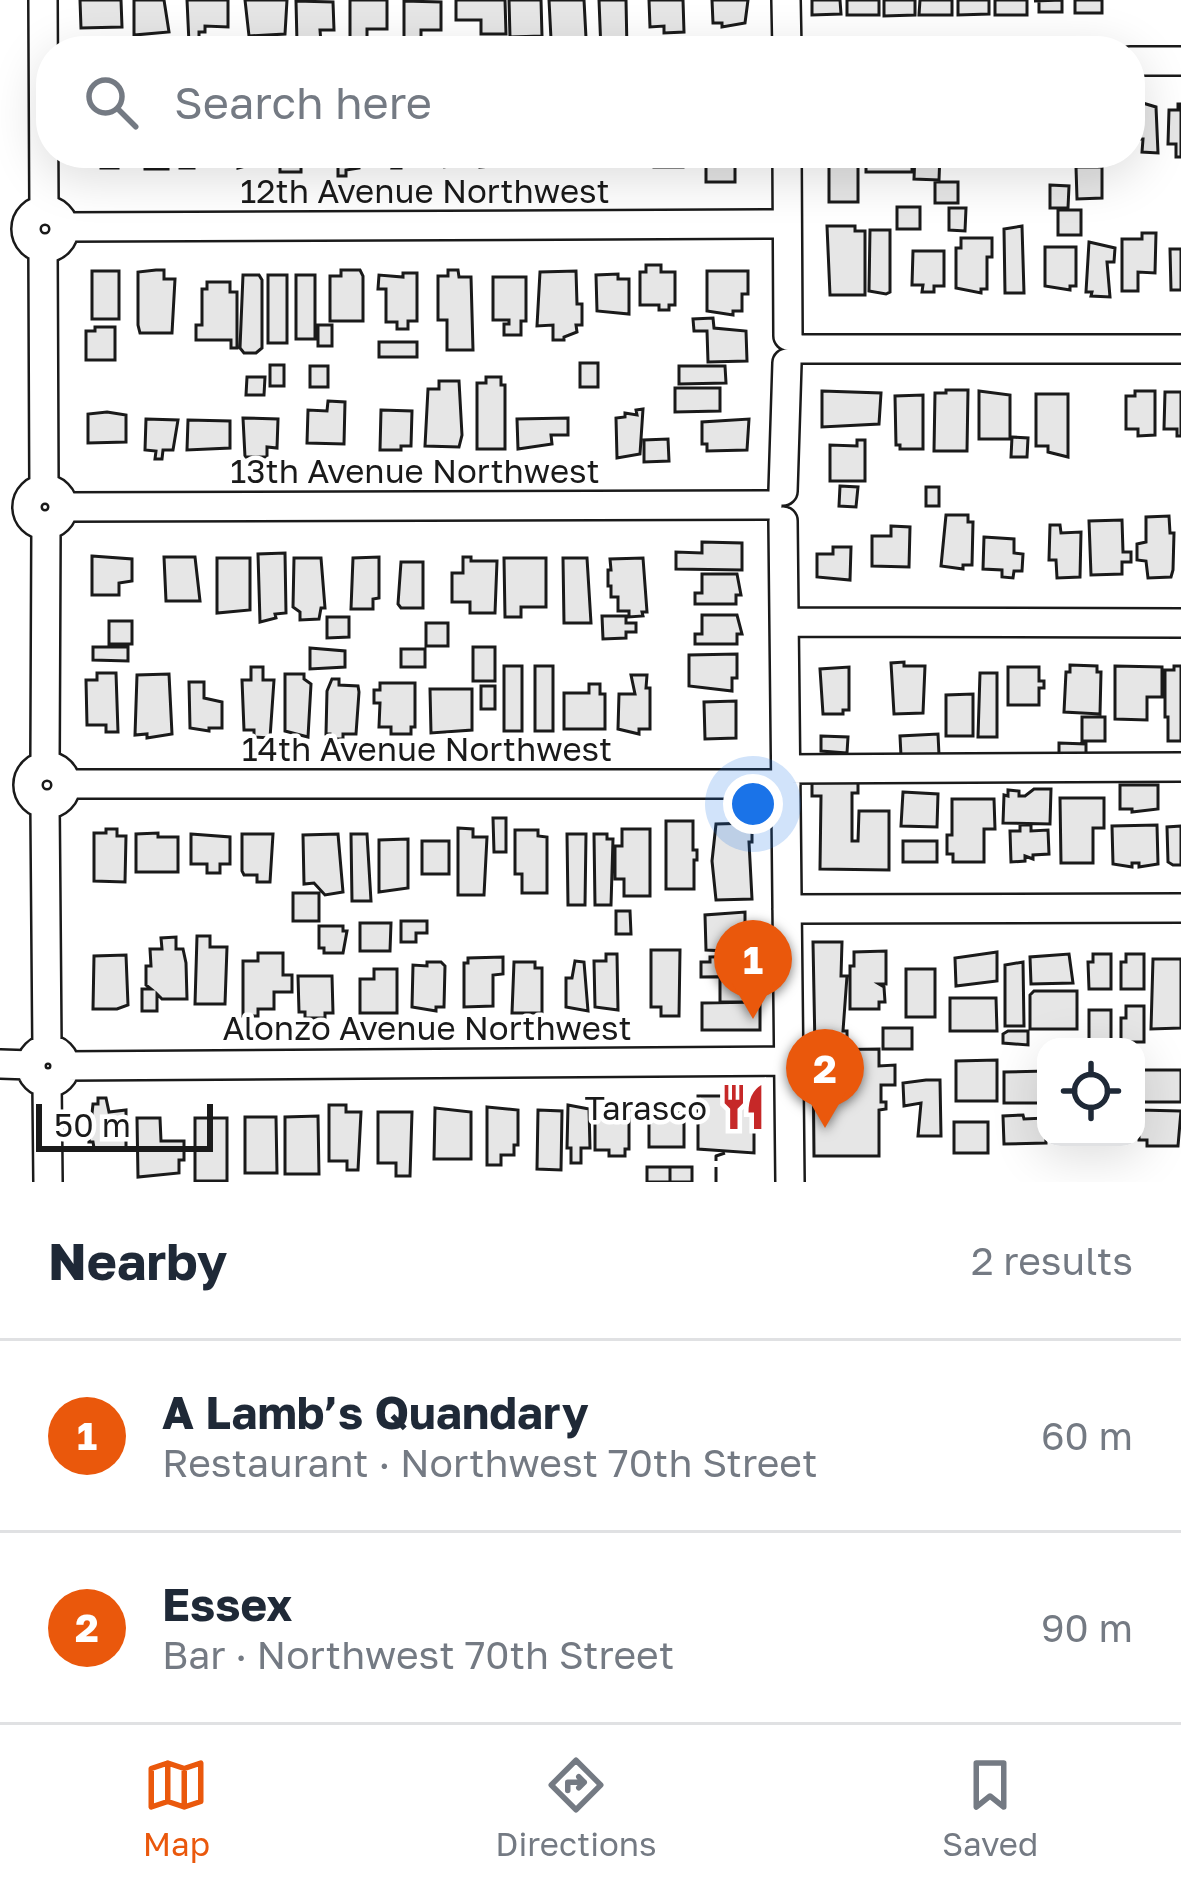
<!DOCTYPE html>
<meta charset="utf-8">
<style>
body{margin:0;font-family:"Golos Text",sans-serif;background:#f6f6f7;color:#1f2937}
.controls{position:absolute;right:36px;bottom:36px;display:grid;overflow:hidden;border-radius:24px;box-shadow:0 12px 48px #0002}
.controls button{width:108px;height:108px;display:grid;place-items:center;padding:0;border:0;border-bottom:3px solid #e0e1e3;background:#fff;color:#1f2937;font:60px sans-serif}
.scale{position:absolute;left:36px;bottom:30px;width:177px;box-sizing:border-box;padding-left:12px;border:6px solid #1a1a1a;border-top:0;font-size:33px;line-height:42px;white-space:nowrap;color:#1a1a1a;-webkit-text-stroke:9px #fff;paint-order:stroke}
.you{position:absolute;left:753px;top:804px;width:42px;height:42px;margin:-30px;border:9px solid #fff;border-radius:50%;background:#1a73e8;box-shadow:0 0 0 18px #1a73e833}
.badge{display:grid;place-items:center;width:78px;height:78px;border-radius:50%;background:#ea580c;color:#fff;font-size:39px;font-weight:700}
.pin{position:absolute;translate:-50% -99px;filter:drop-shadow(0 3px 6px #0008)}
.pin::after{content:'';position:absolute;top:63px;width:42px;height:36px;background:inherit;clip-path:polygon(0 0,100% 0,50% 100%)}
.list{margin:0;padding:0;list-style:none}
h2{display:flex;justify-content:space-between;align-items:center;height:156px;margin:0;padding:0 48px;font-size:51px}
h2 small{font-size:39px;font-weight:400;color:#747a83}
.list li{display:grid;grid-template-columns:78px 1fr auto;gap:36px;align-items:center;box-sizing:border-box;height:192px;padding:0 48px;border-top:3px solid #e0e1e3}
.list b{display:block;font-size:45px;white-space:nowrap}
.list p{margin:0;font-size:39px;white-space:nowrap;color:#747a83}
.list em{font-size:39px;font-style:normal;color:#747a83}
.icon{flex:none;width:66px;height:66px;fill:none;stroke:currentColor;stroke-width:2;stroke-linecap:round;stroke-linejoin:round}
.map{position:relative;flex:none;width:1181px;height:1182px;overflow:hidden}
.search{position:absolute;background:#fff;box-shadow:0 12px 48px #0002;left:36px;right:36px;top:36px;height:132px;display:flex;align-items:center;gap:30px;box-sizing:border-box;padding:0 42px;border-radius:48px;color:#747a83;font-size:45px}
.sheet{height:540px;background:#fff}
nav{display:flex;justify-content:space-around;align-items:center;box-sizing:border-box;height:168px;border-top:3px solid #e0e1e3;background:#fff;font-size:33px;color:#747a83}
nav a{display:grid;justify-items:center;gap:6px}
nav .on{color:#ea580c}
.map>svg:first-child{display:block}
</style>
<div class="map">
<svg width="1181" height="1182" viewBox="0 0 1181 1182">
<rect width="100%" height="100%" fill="#fff"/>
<path fill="#e6e6e6" stroke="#1a1a1a" stroke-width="3" d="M80 0H121L122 27 81 28Z
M134 0H164L169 32 134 35Z
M187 0H228V27L205 26V32H199V44L189 43Z
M245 0H287L285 34 249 36Z
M350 0H387V29H367V41H350Z
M456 0H505L506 34H481V20H456Z
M509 0H541L542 36 510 37Z
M549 0H584L586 38 551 39Z
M599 0H626L627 50 601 51Z
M649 0H683L684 32 664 33V26L650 27Z
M712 0H748L745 23 722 27V23H713Z
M812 0H840L841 14 812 15Z
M847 0H879V15H847Z
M884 0H915V15L884 16Z
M920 0H952V15H919Z
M958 0H989V14L958 15Z
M995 0H1027V15H995Z
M1062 0V12H1039V1H1034Z
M1075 0H1102V13H1075Z
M296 1 333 2 334 30H320L321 43H297Z
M404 1 441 2V30H421V46L404 47Z
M711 38H741L744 51H712Z
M1136 101 1156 107 1158 153 1142 152 1143 139H1130V106H1136Z
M1178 104H1181V157H1176V144H1168L1169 110H1178Z
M85 153H118V168H101V161H85Z
M132 153H168V169H145V165H133Z
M180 153H214L213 160 194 162V168H180Z
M227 153H257V163L238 168V163H227Z
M274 153H307V166H301V172H280V166H274Z
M329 153H359V168L346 170V176H338V164H330Z
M376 153H413V163H401V168H392L393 163H376Z
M431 153H472V161L444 167 432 161Z
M480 153H510V164L480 167Z
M534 153H566V161H534Z
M593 153H631V161L603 166V159H593Z
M654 153H683V167H654Z
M706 153H735V182H706Z
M866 153H912V172H866Z
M915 153H940L939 180 914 179Z
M858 162V202H829V163Z
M1076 167H1102V198L1077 199Z
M935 182H958V203H935Z
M1050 185 1069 186 1068 208H1050Z
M897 207H920V229H897Z
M949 208H966L965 231 949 230Z
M1058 210H1081V235H1058Z
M827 226H855V231H865V295H830Z
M1022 226 1024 293H1005L1004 229Z
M870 230H890V292L886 294 869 291Z
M1142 233H1156L1155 273 1138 272V291H1122V239H1142Z
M961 238H992V257H987V289H981V293L956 288V248H961Z
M1089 242 1115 248 1114 262H1107L1110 297 1091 296 1092 292H1086Z
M1045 247H1076V286H1070V290L1045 286Z
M1170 249H1181V290H1171Z
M913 251H944V286H934V292H922L923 285H912Z
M646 265H661V272H675V305H669V310H659V305H640V272H646Z
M156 270H164V279H175L172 333H140L138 325V272Z
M341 270H360L363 276V321H330V276H341Z
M448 270H458L459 277H471L473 350H447V320H438V276H448Z
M92 271H119V319H92Z
M576 271 577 304H582V325H576L577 332 564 337V340H553V325L537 326 540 272Z
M707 271H748V294H742V311H733V315L707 311Z
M403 273H417V321H408V329H397V322H386V289H378L379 275 403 277Z
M618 274V279H629V314L597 311 596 275Z
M243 275H259L262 280V348L256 353H244L240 348Z
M268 275H287V343H268Z
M296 275H315V339H296Z
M493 277H526V321H521V335H504V324H509V320H493Z
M207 282H230V292H237V348H231V340H196V325H202V289H207Z
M713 318 714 328 746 331 747 361 708 362 707 331H694L693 319Z
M318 325H332V346H318Z
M95 327H115V360H86V331H95Z
M379 342H417V357H379Z
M580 363H598V387H580Z
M270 365H284V386H270Z
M310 366H328V387H310Z
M679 366H725L726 383 679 384Z
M247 377H265L264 395H246Z
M486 377H501V385H505V449H477V383H486Z
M439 381H459L462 435 459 447 425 446 428 389H439Z
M675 388H720V411L675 412Z
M946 390H968L967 451H934L935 393H946Z
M822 391 881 393 879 424 822 427Z
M979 391 1010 395V439H979Z
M1135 391H1155V435L1138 436V429H1126V396H1135Z
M1165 392H1181V436H1177V429H1164Z
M1036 394H1068V457L1048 452V446H1036Z
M923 395V449H900V445H896L895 396Z
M328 401 345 402 344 444 307 443 308 410 327 411Z
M643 409 640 454 617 458 616 418 625 417V413L637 415 636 410Z
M381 410 412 411 411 446H401V450H380Z
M107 412 126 415V442L88 443V414Z
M243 418 278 419 277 448 267 447V457H245Z
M568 418V435H551L552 444 518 449 517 419Z
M146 419 178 420 173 450H163L162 459H155L156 451 145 450Z
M749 419 747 450 707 451V444H702V422Z
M188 420 230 421V448L187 450Z
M1012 437 1028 438 1027 457H1011Z
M668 439 669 461 644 462V440Z
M857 440H865V481H830V445L857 446Z
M840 486 858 487 856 507 839 506Z
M926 487H939V506H926Z
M946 515H968V522H973L972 565H963V569L941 566Z
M1169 516 1170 533H1174L1173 570 1171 577 1148 578 1146 561 1137 560V544L1146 542V517Z
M1122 520 1123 552H1131V562H1122V574L1091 575 1089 521Z
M1050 525H1060L1061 533 1081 532 1080 577 1057 578 1056 560H1049Z
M891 526 910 527 909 567 872 566V536H891Z
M984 537 1014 539V553L1023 554 1022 571H1014L1013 578 1002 577V570L983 569Z
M702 542 742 543V570L676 569V552L702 553Z
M833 547H851L850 580 817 577V554H833Z
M285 553 286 613 275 614 276 618 260 622 258 554Z
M92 556 132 559V581L119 583V595H92Z
M164 557H195L200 601H166Z
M379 557V598L373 599V609H351L353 558Z
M463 557H471V561H497L495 613H470V602H452V573H463Z
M217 558H250V610L217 613Z
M294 558H321L325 608H321L319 619 300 620V612L293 607Z
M504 558H546V607H521V617H505Z
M563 558H587L591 623H564Z
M643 558 647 612H642L643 616 629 617V611H618V597H611V586H608V570H611L610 559Z
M401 562H423V608H401L398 604Z
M702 574H737L741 595H736V604H695V593H702Z
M702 615H737L742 634H737V644H695V634H702Z
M602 616H626V623H636V632H626V638L603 639Z
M327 617H349V637L327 638Z
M109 621H132V644H109Z
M426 623H448V646H426Z
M93 647H128V661L93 660Z
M473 647H495V681H473Z
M310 648 345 651V667L310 669Z
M401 649H425V667H401Z
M737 654V678H732V691L689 686V655Z
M904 662V666H925L923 713 894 714 891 663Z
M1070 665 1097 666V672H1101L1100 714 1064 712 1066 672H1070Z
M504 666H522V731H504Z
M535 666H553V731H535Z
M1115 666 1162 667V697H1147V720L1115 719Z
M1174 666H1181V741H1168V717H1165V670H1174Z
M251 667H263V680H274L270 738 254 737V730H244L242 680H251Z
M849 667V710H843V714H823L820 669Z
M1008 667H1039V681H1044V688H1039V705H1008Z
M97 673H116L118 732H106V725H87L86 680H97Z
M980 673H997V737H978Z
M169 674 172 734 147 738V734L135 735 137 675Z
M285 674H304V679L311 684 308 737 285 731Z
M631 675H647L646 688H650V729H639V734L618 729 619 694H635Z
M332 679H339V685L358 686 359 692 356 734H343V739H330V734H326L327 691Z
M189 682H204V698L222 702V728H209V731L190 728Z
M380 683H415V727H411V734H391V727H379L380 703H374V690H380Z
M589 684H600V694H605V729H564V693H589Z
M481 686H495V709H481Z
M430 689H472V730L431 733Z
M973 694V736H946V695Z
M736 701V738L705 739 704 702Z
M1082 717H1105V741H1082Z
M938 734 939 755 901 756 900 736Z
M821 736 848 737 847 753 821 751Z
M1059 743 1086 744V756H1059Z
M812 773 858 774V793H852V841H858L859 811H889V870L820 869 821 796H812Z
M1120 785H1158V809L1132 812V809H1120Z
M1034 789H1051L1050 824 1003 823 1004 795 1008 796V790L1019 791V796H1025Z
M903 792 938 794 937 827 901 826Z
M1060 798H1104V828H1093V863H1061Z
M952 799H994L995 829H984V862H953V854H947V835H952Z
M493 818H506V852H494Z
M666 821H693V850H697V860H694V889H666Z
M752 823V842H749L752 899 716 900 712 861 716 824Z
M1020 825H1031V831L1048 830 1049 854 1033 855V859L1025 856V861L1011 862 1010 831H1020Z
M1157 825 1158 864 1139 867V863H1132V867L1113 864 1112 826Z
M1181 826V865H1173L1168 862 1167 827Z
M458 828 473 829V837H487L484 895H458Z
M106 829H117V836H126L125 882 94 881V833H106Z
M622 829H650V896H624V879H615V846H622Z
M515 830H538V836L547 837V893H522V874H515Z
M158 833V837H178V872H136V834Z
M191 834 230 837V864H220V873H207V864H191Z
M242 834H273L270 882H257V875H244L242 871Z
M338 834 343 892 325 895 314 883 304 884 303 835Z
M351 834H367L371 901H352Z
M567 834H586L585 905H568Z
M594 834H607V839H613L611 905H595Z
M408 839V888L379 892V840Z
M422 841H449V874H422Z
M903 841H937V862H903Z
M293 893H319V921H293Z
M616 911H630L631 934H616Z
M745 912V928H754V944L747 945V952L706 950 705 915Z
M401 921H427V933H416V942H401Z
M360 923H391L390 951H360Z
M319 926H343V931H347L343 953H324V948H319Z
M197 936H210V947H227L225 1004H195Z
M176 937V949H183L186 963 187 999H162L157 994V1011H142V989H151L146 985V966H151L150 949H162L161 938Z
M813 942H842L841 976H847L843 1031H847V1048H815Z
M651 950H680L679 1016H661V1007H651Z
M886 951V984H879L884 987 885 1002H879V1009H850V966H854V952Z
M997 952V981L956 986 955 958Z
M258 953H283V975H292V992H274V1009H258V1016H243V961H258Z
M606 954H617L618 1010 595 1007 594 961H606Z
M1069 954 1073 983 1031 984 1030 957Z
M1093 954H1111V989H1089L1088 962H1093Z
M1126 954H1144V989H1121V962H1126Z
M126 955 128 1005 117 1009H93L94 956Z
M759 956 760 976 701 977V962H710V957Z
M503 957V974L493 975V1006L464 1007V963H468V958Z
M1153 959H1181V1028L1151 1029Z
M575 961 584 962 588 1011 566 1007V978H572Z
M427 962H441L445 966 444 1007H436V1011L412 1007 413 965 427 966Z
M514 962H535V968H542V1013H512Z
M1023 962 1024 1026H1005V965Z
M374 969H397V1013H360V979H374Z
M906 969H935V1017H906Z
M298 976H332L333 1013H325V1018H305V1012H299Z
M755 976V1002H720V977Z
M1034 991H1077V1029H1030V995Z
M950 998H996L997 1031H950Z
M760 1002V1030H702V1003Z
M1126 1006H1144V1042H1121V1018H1126Z
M1089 1010H1111V1045L1089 1046Z
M883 1028H912V1049H883Z
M1008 1031H1028V1045L1003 1043V1034Z
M879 1049V1066L895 1065V1085H881V1102H886V1109L879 1110V1156H814L813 1050Z
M997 1060V1101H956V1061Z
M1139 1070H1181V1102H1138Z
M1046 1071V1103H1004V1072Z
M926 1080H940L941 1136H918L921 1103 904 1106 903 1083Z
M698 1096H754V1153L698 1149Z
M98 1098H106L109 1112 126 1110V1149L94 1148 93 1142H89L93 1104H98Z
M595 1101H613V1108H629V1149H625V1156H609V1150H595Z
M329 1105H346V1112H361L358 1170H347V1161H329Z
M568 1105 589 1109 590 1148H581V1163H571V1148H567Z
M487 1107 518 1110V1145H514V1155H501V1165H487Z
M435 1108 471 1112V1159H434Z
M538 1110 562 1111 561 1170 537 1169Z
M1139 1110 1181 1111 1178 1146H1147V1140H1139Z
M378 1112H412L410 1176H396V1163H378Z
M649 1113H684V1147H649Z
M1023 1115 1024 1119 1045 1118 1046 1143 1004 1144 1003 1116Z
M318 1116 319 1174H285V1117Z
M245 1117H276L277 1173H245Z
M137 1118H160L161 1141H184V1160H179V1173L138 1177Z
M195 1118H227V1181H195Z
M954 1122H988V1153H954Z
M647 1167H670V1182H647Z
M670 1167H692V1182H670Z"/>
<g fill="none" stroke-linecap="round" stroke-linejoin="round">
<defs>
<path id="minor" d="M43 0 44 210
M786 0 787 51
M1130 61H1181
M787 153 788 336
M26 229a19 19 0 1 1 38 0a19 19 0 1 1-38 0Z
M64 227 787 224
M43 248 44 489
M802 349H1181
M27 507a18 18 0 1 1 36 0a18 18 0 1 1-36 0Z
M783 491 787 363
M63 507 768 505
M783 521 790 1182
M785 622 1181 623
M45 765 46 525
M28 785a19 19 0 1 1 38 0a19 19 0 1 1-38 0Z
M786 769 1181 767
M67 784H786
M45 804 47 1049
M787 909 1181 908
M31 1066a17 17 0 1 1 34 0a17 17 0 1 1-34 0Z
M0 1064 31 1065
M65 1066 789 1061
M47 1083 48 1182"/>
</defs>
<use href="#minor" stroke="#1a1a1a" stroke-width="32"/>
<use href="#minor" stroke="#fff" stroke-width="27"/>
<path stroke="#1a1a1a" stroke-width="3" stroke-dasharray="15 6" stroke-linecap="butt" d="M716 1182V1156L725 1153"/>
</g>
<defs>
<symbol id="restaurant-bare" viewBox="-9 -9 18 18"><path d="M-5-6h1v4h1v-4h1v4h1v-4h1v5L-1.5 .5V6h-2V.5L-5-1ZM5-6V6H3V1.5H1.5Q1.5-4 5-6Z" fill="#c62828" stroke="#fff" stroke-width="2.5" paint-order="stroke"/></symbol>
</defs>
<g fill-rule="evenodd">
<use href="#restaurant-bare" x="710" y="1074" width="66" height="66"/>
</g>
<g text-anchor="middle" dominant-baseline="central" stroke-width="9" stroke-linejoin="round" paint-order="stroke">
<g font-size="33" fill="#1a1a1a" stroke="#fff">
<text x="425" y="190">12th Avenue Northwest</text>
<text x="415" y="470">13th Avenue Northwest</text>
<text x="427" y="748">14th Avenue Northwest</text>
<text x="427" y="1027">Alonzo Avenue Northwest</text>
</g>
<g font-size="33" fill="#1a1a1a" stroke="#fff" text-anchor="end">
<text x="707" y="1107">Tarasco</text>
</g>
</g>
</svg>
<div class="controls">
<button><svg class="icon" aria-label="locate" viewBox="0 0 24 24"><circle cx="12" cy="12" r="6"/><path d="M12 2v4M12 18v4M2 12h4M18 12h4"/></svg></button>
</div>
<div class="scale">50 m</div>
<div class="you"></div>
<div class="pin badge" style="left:753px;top:1019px">1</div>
<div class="pin badge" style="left:825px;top:1128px">2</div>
<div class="search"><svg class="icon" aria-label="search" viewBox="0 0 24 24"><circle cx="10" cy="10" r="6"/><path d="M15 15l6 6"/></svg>Search here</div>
</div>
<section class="sheet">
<h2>Nearby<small>2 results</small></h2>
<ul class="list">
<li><span class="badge">1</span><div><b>A Lamb’s Quandary</b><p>Restaurant · Northwest 70th Street</p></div><em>60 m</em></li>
<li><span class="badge">2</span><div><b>Essex</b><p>Bar · Northwest 70th Street</p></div><em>90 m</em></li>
</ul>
</section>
<nav>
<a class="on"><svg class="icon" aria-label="map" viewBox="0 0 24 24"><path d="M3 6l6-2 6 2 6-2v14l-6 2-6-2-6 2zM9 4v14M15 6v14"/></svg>Map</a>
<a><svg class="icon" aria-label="directions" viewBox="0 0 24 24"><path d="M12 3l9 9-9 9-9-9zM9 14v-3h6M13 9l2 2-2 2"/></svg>Directions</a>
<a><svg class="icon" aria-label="saved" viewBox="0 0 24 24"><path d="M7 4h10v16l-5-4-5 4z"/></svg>Saved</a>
</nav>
